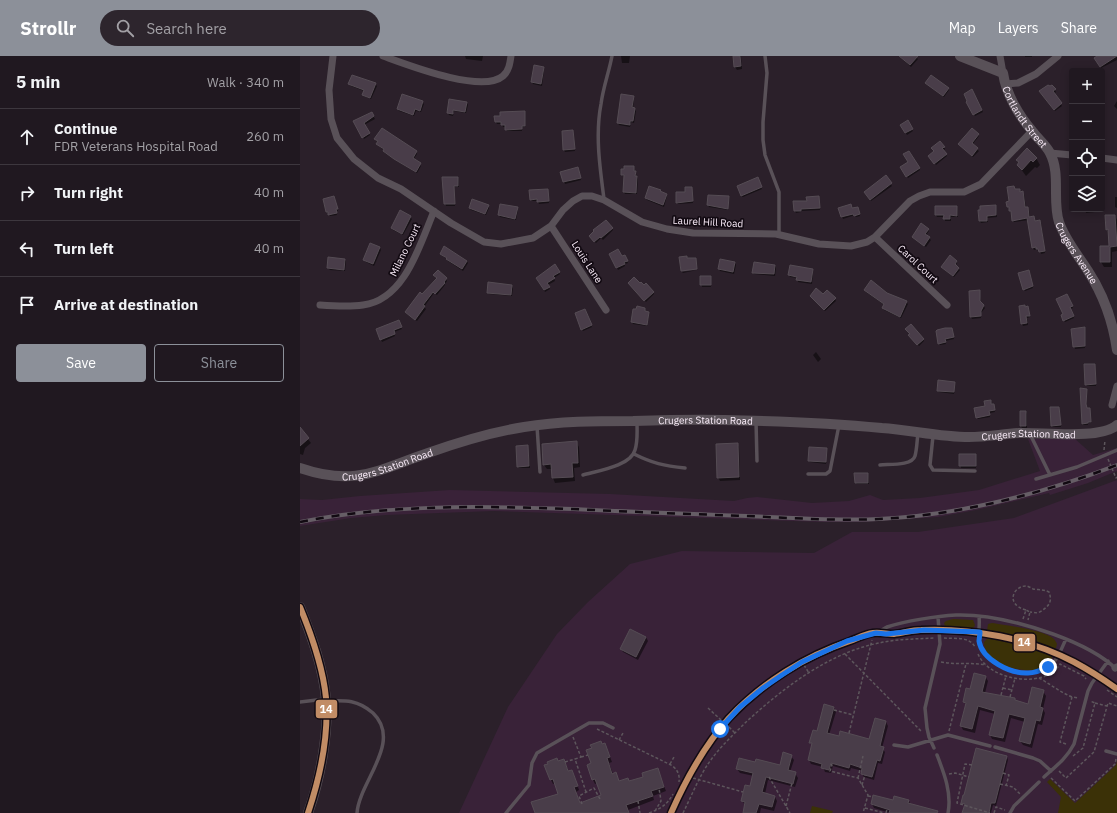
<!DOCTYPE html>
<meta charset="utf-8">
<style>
body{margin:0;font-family:"IBM Plex Sans",sans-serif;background:#2d252d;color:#f1f3f6}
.controls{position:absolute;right:12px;top:12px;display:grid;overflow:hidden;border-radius:4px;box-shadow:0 2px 10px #0003}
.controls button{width:36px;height:36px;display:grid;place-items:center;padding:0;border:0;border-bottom:1px solid #3d373e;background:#201820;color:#f1f3f6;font:20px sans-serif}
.stop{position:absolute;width:12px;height:12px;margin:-9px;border:3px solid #1a73e8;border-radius:50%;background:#fff}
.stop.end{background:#1a73e8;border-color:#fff;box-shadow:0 1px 4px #0008}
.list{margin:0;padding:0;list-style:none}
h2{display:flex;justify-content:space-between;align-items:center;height:52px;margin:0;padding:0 16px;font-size:17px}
h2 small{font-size:13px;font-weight:400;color:#a2a0a5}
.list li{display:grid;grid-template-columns:26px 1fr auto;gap:12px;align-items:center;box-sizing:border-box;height:56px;padding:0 16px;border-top:1px solid #3d373e}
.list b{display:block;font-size:15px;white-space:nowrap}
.list p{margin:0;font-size:13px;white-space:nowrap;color:#a2a0a5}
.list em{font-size:13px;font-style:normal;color:#a2a0a5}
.actions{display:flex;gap:8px;padding:12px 16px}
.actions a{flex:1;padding:9px 0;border:1px solid #8c9099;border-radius:4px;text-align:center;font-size:14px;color:#8c9099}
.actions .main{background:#8c9099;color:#fff}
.icon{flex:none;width:22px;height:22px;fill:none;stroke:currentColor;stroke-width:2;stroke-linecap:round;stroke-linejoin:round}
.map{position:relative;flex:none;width:817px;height:757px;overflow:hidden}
header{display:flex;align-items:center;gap:24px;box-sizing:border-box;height:56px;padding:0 20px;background:#8c9099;color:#fff}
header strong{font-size:19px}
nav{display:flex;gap:22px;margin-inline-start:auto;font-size:14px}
.search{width:280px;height:36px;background:#2d252d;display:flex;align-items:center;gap:10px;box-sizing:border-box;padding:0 14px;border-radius:22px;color:#a2a0a5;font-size:15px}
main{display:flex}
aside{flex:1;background:#201820}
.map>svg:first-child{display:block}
</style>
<header>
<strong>Strollr</strong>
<div class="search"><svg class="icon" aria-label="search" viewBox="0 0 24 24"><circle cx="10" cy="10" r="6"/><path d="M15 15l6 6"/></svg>Search here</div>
<nav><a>Map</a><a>Layers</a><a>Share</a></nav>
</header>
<main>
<aside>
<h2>5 min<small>Walk · 340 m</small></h2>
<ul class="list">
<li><svg class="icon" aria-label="ahead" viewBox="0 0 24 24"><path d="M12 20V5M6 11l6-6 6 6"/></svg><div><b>Continue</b><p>FDR Veterans Hospital Road</p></div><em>260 m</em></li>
<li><svg class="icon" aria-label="right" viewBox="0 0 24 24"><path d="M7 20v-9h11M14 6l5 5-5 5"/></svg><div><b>Turn right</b></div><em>40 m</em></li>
<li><svg class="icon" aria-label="left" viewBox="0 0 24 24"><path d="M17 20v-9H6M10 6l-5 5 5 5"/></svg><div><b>Turn left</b></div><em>40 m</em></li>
<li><svg class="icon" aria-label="arrive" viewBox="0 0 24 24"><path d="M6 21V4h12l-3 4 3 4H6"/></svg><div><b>Arrive at destination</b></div></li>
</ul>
<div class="actions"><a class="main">Save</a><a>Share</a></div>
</aside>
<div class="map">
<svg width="817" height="757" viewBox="0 0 817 757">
<rect width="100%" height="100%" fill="#2b202a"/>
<path fill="#392238" d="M774 382 793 399 817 392V415L788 427 750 439 749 437 676 454 638 461 562 466H525L193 455 86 459 51 462 0 470V443L22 444 60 440 150 434 310 438 434 445 447 442 457 441 512 447 549 445 570 439 583 444 620 442 679 434 740 415 728 383Z
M817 424V757H159L208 651 257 578 288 546 330 508 382 495 514 497 552 476H618L714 462Z"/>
<path fill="#3b3107" d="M653 563 673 564 675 569 674 571 671 573 645 570 644 567 646 565Z
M692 567C705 569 745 574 754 583 755 584 756 586 757 588L756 592 753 593 729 585 687 575 688 568Z
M688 582 719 589 750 599 752 601V604C749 608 747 611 743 612 725 619 684 609 684 586Z
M817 705V757H758L761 741 747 726 750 723 775 747 816 709Z
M512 750 533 755 532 757H510Z"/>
<path fill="#0007" d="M165 0H183L182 5 166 3Z
M321 0H330L329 7H322Z
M434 0H441L442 13 437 14 435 11Z
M599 0H615L618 3 611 11Z
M725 0H732V1H725Z
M799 0H817V4L801 12 795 2Z
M234 10 243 12 244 14 242 30 233 28 232 26Z
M626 27 648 32 649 34 644 41Z
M50 28H75L77 30 71 43 64 40 63 39 64 35 51 30Z
M752 30 756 36 754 38 762 50 755 55 742 37Z
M672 35 683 56 675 60 667 46Z
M322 39 333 41 334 43 333 52 336 55 334 67 331 66 330 71 319 69 318 67Z
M150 45 167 47 168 49 166 57 154 55 153 60 149 59 148 57Z
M817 45V53L814 50Z
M122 46 124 48 121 56 116 55 114 60 99 55 98 53Z
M224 56 225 71H222V75H207L206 71H203L202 68H197L196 66 201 61Z
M71 57 75 63 64 69 70 79 64 83 55 65Z
M607 65 613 75 607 79 601 69Z
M273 75 275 95 265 96 264 94Z
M678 78 679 80 672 89 679 95 673 101 659 88Z
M75 83 116 96 117 98 113 104 121 110 117 117 85 97 84 94 79 90 77 88 79 86Z
M644 91 645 93 643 95 647 100 636 109 631 102 635 96 633 92Z
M609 96 620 114 608 122 601 111 609 107Z
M736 102 740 109 737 112 735 111 726 120 718 109 720 107 717 104Z
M333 111 338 123 337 138H325L324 136 325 121 322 119Z
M278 112 281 124 265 128 261 116Z
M585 120 592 130 571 145 566 138Z
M158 122 159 131H154L155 150H146L144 133Z
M457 122 462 133 443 141 441 140Z
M715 133 719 134 724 138 726 152H727L729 154 730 162 734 161 735 166 740 165 741 167 745 197 741 198 740 194 738 195 737 193 734 194 733 192 729 164 714 166 713 164 712 157 708 151V147L710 146Z
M247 134 249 147 239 148 238 145H232L231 144Z
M392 134 393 147 378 148 377 146 386 137Z
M360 135 367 140 364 151 347 144 346 142Z
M428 141 429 143 428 154 409 151 408 149Z
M519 141 520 154 501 155V156L496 157 495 155 508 146Z
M815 141H817V152L815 151Z
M35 143 38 155H36L37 159 30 160 27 156Z
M188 150 189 152 186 159 171 154 170 152Z
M695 150 697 161 687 162 688 166 681 167 680 165 681 155Z
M657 151 658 161H651V165H645V161H637L636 159Z
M217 152 218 154 216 164 200 161 199 159Z
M539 152 559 154 560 160 556 161 555 159 543 163Z
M785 153H794L795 156 786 157Z
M815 160 817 164V195L812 196V211H804L801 206V191H810L809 177 807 173Z
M110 161 112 163 103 179 93 174 92 172Z
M312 172 313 174 303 184 301 182 296 187 291 182Z
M628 173 629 175 626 179 631 184 626 191 614 181Z
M70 188 80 192 81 194 74 210 66 206 64 204Z
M141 198 167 205 168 207 163 215 148 205 147 203Z
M311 198 321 202 325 200 328 207 325 208V210L318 214Z
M45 204 46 205 45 215 30 214 28 212Z
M656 205 657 207 655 210 660 214 654 221 642 211Z
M435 207 436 209 434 218 420 215 419 213Z
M254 210 260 218 254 222 255 225 248 229 250 233 245 236 237 222Z
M475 210 476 212 475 220 454 218 453 216Z
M397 214 383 217 382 216Z
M512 214 513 216 512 228 498 226V222L490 221 489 219Z
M729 217 733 232 725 235 724 233Z
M401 221H410L411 231H402Z
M146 223 147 225 145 228V229L137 239 134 237 124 251 126 253 117 265 108 258 107 256 122 239Z
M330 229 353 236 354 238 346 246Z
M211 230 213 232 212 240 189 238 188 236Z
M679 235 681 247 685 252 681 257V262L672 263 671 261Z
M566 236 606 246 608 248 601 262 584 254 583 252 585 249Z
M523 239 535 243 536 245 525 255 512 242Z
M768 241 773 252 770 253 774 262 765 266 762 259 764 258Z
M728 252 730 261 727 262 728 269 723 270 722 268Z
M345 253V256H348L349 258 347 270 333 268 332 266Z
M286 256 292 271 283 275 282 273Z
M99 267 102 273 94 276 95 280 82 286 77 273Z
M784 272 785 292 775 293 772 273Z
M652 273 654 283 645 285 646 288 640 289 639 287Z
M611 278 623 283 624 285 619 290 611 281Z
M516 296 521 303 518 306 513 299Z
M795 311 796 330H787L786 328Z
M654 327 655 329 654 338 639 336 638 334Z
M786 334V351L787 353H789L790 355 791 367H788V369H783L782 368Z
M690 345 692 349 694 351 695 356 690 357V361L678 363 677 362Z
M758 352 761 371H753L752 370Z
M721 356H726L727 358V372H722L721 370Z
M0 373 11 387 5 392 3 399 0 398Z
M276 386 279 391 280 411 274 412 275 425 255 427 253 422 252 413H247L244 409Z
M437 388 439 391 440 424 420 425 418 421Z
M227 390 230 412H219L218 410Z
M526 393 527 395 526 408 510 406 509 404Z
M660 399H676V412H661Z
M568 418 569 428H557L556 427Z
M346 581 348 585 338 604 323 596 321 593Z
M685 620 688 625 685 637 729 649 743 635 746 640 743 653 745 657 742 669 738 668 732 692 723 689 720 685 725 666 711 662 705 686 696 684 692 683 690 679 695 658 680 654 675 677 663 674 661 670 666 649 664 646 671 634Z
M534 652 536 656 529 679 539 681 570 684 575 663 586 666 588 670 582 692 585 696 582 708 578 707 574 724 564 721 562 718 563 715 551 712 550 715 533 710 531 717 525 716 523 711 511 708 509 704 513 690 511 686Z
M302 689 307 693 312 706 309 707 313 718 319 726H329L344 721 357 713 366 735 353 740 354 744 328 754 329 757H236L259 739 255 727 253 728 251 724 258 706 264 704 269 716 272 715 274 719 279 734 276 736 280 748 303 740 298 727 295 728 293 724 292 708Z
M491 700 494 704 490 716 495 717 498 722 495 731 468 724 465 738 475 741 477 745 474 755 461 752 460 757H444L446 750 442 745 451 731 454 720 440 717 437 713 456 707 480 710Z
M707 701 708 704 696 750 693 749 691 757H664L665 750 662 746Z
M574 740 594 745H609L611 749 634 757H590L574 752 572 748Z"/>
<path fill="#493d49" stroke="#554c54" d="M433 0H440L441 10 434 11Z
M599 0H618L610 9Z
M797 0H817L800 11 794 2Z
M234 9 244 11 241 28 231 26Z
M52 19 76 27 70 42 62 39 64 34 48 28Z
M631 19 649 32 643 40 625 27Z
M748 29 750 30 752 29 756 33 753 35 762 47 754 54 739 35Z
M672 33 682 54 673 59 666 46 667 45 664 38Z
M102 38 123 45 120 55 115 53 113 59 97 53Z
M321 38 334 40 332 51 335 52 333 65H330V69L317 67Z
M149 43 167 46 165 56 153 54V58L147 57Z
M225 55V70H222V73L205 74V69H201V66H195L194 60H200V56Z
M72 56 74 60 64 67 70 77 62 82 53 65Z
M608 64 613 73 605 77 600 69Z
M82 72 117 95 113 102 121 107 116 116 94 103 83 95 84 93 76 88 78 85 74 83Z
M672 72 679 78 672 87 678 92 672 100 658 88Z
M273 74 275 93 263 94 262 75Z
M640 85 645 91 642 92 647 98 634 108 628 100 634 95 631 92Z
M727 92 737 102 733 106 731 104 722 114 717 109 719 106 716 104Z
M609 95 620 112 606 121 600 111 608 106 603 98Z
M324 110H334V115H336L335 120H337L336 137 323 136 324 119H321V113H324Z
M278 111 281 122 263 126 260 116Z
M586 119 592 127 570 144 564 136Z
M142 121H158V130H154L155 148H144Z
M458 121 462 131 441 140 437 130Z
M349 130 361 134 360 135 367 138 363 149 345 142Z
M714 130 715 133H720V136L723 135 725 151H728L729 161 734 160 735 165 740 164 745 195 739 196 738 193H736V191L732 192 727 162 712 165 711 155H709V151H707L706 146 709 145 707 131Z
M385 131H392L393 145 376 147V136H385Z
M248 133 249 145 237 146V143L230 144 229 134Z
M408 139 429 140 428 153 407 149Z
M34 140 38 153H36L37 157 28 159V156H26L23 143Z
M519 140 520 152 501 153V155H494L493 145H507L506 141Z
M172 143 189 149 185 158 169 152Z
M200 148 218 151 215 163 198 159Z
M551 148 552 152 558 151 560 158 554 160 553 158 541 161 538 152Z
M696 149V159L687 160V165H679L678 154H680V150Z
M635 150H657V160L650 159V163H643L644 159H635Z
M100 154 111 160 102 178 91 172Z
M805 159H815L817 190 810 191V206H800V190H809L808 173 806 174Z
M306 164 313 172 301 182 300 181 294 186 289 180 294 175 293 174Z
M621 167 629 173 625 178 630 181 624 190 612 181Z
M70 187 80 191 73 208 63 204Z
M144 190 167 205 162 213 146 203 147 202 140 198Z
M318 193 322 200 325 199 328 205 324 206 325 208 316 212 309 198Z
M650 199 657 205 655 208 659 212 653 220 641 211Z
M387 200V202H396L397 213 381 215 379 201Z
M28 201 45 203 44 214 27 212Z
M420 203 435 206 433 216 418 213Z
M454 206 475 209 474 218 452 217Z
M255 208 260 216 253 220 255 222 247 227 250 231 244 234 236 222Z
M490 209 513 213 511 226 496 224 497 221 488 219Z
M138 214 147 222 144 226 145 227 135 238 133 236 123 249 125 250 115 264 105 256 120 236 122 238 137 222 133 219Z
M729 214 733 230 723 234 718 217Z
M400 220H411V229H400Z
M334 221 340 227 341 226 344 229 346 227 354 236 344 245 328 227Z
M571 224 587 237 607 245 600 261 582 252 584 248 564 234Z
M188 226 212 229 211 239 187 237Z
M516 232 523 238 527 234 536 242 524 254 510 240Z
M680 234V245L684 249 681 255V260L670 261 669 235Z
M767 238 773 250 770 251 774 260 763 265 761 259 763 258 756 243Z
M725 249V251L728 250 730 260H726L727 267 721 268 719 250Z
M337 250 345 252V255L349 256 347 269 331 266 333 253H336Z
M285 253 292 269 281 274 275 257Z
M99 264 102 271 94 274 95 278 80 284 76 273Z
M611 268 624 283 617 289 608 279 610 278 605 273Z
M785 271V290L773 291 771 273Z
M645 272H652L654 281 645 283 646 286 638 288 636 275 637 274Z
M784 308H795L796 328 785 329Z
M638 324 655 326 654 336 637 335Z
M780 332 787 333 786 348 787 352H790L791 366H788V367L782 368Z
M691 344V348H694L695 354 689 355 690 359 676 362 674 352 685 350 684 345Z
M750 351H759L761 369 751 370Z
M720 355H726V370H720Z
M0 371 9 382 0 390Z
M277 385 278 407H272L273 421 252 422 251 408 243 409 242 388Z
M438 387 439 421 417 422 416 388Z
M228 389 229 410 217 411 216 390Z
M509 391 527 392 526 406 508 405Z
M659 398H676V410H659Z
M554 417H568V427H555Z
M330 573 346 581 336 601 320 593Z
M674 617 686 620 682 636 715 642V644L728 648 732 631 744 634 740 651 743 652 740 665 736 664 730 688 719 685 725 662 709 658 703 682 693 680 689 679 695 655 678 650 672 673 660 670 666 647 663 646 666 632 670 633Z
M524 648 534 651 527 677 539 680 540 675 569 683 575 662 586 665 580 690 584 691 580 705 577 704 572 721 561 718 562 712 550 708 549 712 531 707 529 714 521 712 522 708 508 704 512 687H509L513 674 517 675Z
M301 685 302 688 305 687 310 701 307 702 312 718 316 716 319 725 328 722 329 725 343 721 342 717 358 712 364 731 351 735 353 740 326 749 329 757H235L231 746 258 738 253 723 250 724 244 709 248 708 247 706 257 702 258 705 264 703 268 715 272 714 278 730 274 731 280 747 301 739 295 723 292 724 287 709 291 707 286 694 292 692 290 689Z
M676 692 707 700 695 747H691L689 757H662L665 748 661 747 663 739H664Z
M483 696 492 699 488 714 496 716 493 728 466 721 462 736 475 740 472 751 459 748 456 757H443L445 746 441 745 445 729 450 730 453 717 436 713 439 702 455 706 456 703 480 709Z
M573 739 593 744 594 740 609 744 608 747 638 755 637 757H589L590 754 571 748Z"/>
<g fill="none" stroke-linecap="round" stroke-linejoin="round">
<path stroke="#5d565c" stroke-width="1.5" stroke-dasharray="3 2" stroke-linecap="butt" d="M804 394 805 384
M808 403 816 422 817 421
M726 554C704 548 714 529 727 530 727 530 732 532 733 533 738 534 743 533 749 536 753 547 748 551 738 557L730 556
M723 563 726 554 730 556 728 564
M644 582C655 583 669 580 675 591
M545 598 622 676
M678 598C688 622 731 630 752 617 755 615 758 611 760 608L784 620 786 623
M641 606C656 609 671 606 686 609
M504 609 509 617
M739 622C750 628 760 636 772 641
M703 632 712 634
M807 634 817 641
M701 639 706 620
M710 641 715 622
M795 647 807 650
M408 652 421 664
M534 654 553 659
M429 671 435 677
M297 673 371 709C377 713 380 718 379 726
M649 675 666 608
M549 677 572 584
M273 681 281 701 275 703 286 736
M319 684 323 677
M766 688 760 686 772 641 779 642
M773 700 783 692 795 647 790 645
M281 701 288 699
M265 706 275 703
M370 708 374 701
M531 708 532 709 530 715 558 722 568 739 563 757
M672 709 665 708 657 747 690 757
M759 715 766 722 794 696 808 647 817 650
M703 717 709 719 706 730
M649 718 655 717 669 721
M469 721 490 757
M393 722 443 736
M558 722 563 700
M751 722 775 745 815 708 816 703
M700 728 713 731 720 738
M562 729 565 719
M568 740 573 741
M338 745 340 757
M282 748 279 740 294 732 300 743
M486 750 492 727
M565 752 584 757
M355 755 361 745 359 732
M349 757C360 753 367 749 373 738
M383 757C391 741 398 723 408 708 418 693 432 680 445 667 482 633 528 597 579 587 597 583 616 583 634 582
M586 757 587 753
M694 757 696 751 705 754"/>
<path stroke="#595158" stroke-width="3.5" d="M465 0 467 17 463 66V84L465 99 479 136V179
M304 143C300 112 295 79 301 48 303 32 309 16 312 0
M456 365 457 405
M237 370 240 416
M730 378 750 419
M633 380 630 409 633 414 675 415
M334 398C352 407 364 410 385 412
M580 409C589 408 612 410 615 400 617 393 617 384 618 377
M508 418H526L530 415 539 369
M283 419C297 415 331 410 335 394 338 385 337 375 337 366
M736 423 777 411 817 394
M679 561C680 567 678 581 679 585 684 611 728 625 748 611 758 605 761 593 766 583
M577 577C597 580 618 573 638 574 706 575 762 592 817 633
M27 645C46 644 58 644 73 657 103 686 59 726 57 757
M0 646 25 643
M594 689 608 691 648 679 690 690
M695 691 733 702 740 705 751 715
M634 692 629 681 627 672 625 652 640 588 638 561
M806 695 817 698
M637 699C644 717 652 737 648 757
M744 721C755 711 767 702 774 688L788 635 792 627 808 605
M206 757 229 729 232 707 237 697 289 667H303L313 672
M371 757C388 718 409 681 440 651 469 623 509 599 547 585 557 582 567 580 576 577 580 575 584 573 587 571 605 565 637 560 656 559 689 558 722 567 753 578 775 586 800 597 816 613
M710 757 714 750 739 726"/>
<path stroke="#595158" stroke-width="7" d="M33 0 29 34 31 63 37 82 54 103 78 122 101 133 151 167 184 186 201 188 233 182 251 170 263 154 273 145 282 140H292L304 144 342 166 367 173 393 177 476 178 519 188 551 190 567 186 575 181 610 145 619 140 630 136H664L681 128 732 75
M83 0C108 9 182 38 203 20 209 15 210 7 211 0
M700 0 703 17
M705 28 718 27 736 18 758 0
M750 97 772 99
M802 102 817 104
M251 170 306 254
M575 181 647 249
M20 249C34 250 49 251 63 249 105 244 120 188 134 155
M812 349 817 330
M815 612 817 611"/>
<g stroke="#595158" stroke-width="10">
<path id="s1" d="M660 0 703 17C706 38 719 60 733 76 738 83 746 89 750 97 761 118 752 144 759 166 765 184 778 199 788 215 803 238 813 266 817 294"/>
<path id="s2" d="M0 412C55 431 78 414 128 397 159 386 192 376 224 371 260 365 296 365 333 365 363 364 394 363 424 364 477 365 530 367 582 372 611 374 640 381 669 381 686 381 702 378 719 377 742 376 800 384 817 369"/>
<path d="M0 551C12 581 23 611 26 643 29 677 20 724 8 757"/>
</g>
<defs>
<path id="rail" d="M0 466C90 448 181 450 273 453 331 456 389 458 447 460 491 462 536 465 579 463 661 459 741 438 817 409"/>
</defs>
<use href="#rail" stroke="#665e66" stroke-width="4"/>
<use href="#rail" stroke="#120a12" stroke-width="2.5" stroke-dasharray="8" stroke-linecap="butt"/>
<defs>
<path id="bus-1" d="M0 551C12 580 23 611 26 642 29 681 20 721 8 757
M371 757C386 723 404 690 429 662 462 627 505 600 550 585 558 582 565 578 573 577 580 576 587 578 594 578 603 577 612 574 621 574 673 572 728 582 774 606 789 614 803 623 817 633"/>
</defs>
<use href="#bus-1" stroke="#120a12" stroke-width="9"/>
<use href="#bus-1" stroke="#c18c65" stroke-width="6"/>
</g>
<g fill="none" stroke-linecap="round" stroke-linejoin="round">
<path stroke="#1a73e8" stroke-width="5" d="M420 673 440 651 463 632 482 619 502 606 547 585 576 577 586 578 624 574 680 576C680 579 679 583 679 585 682 604 711 618 728 617 735 617 742 614 748 611"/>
</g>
<g text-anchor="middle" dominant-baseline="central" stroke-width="3.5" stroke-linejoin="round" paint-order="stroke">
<g font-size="10" fill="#fbedfa" stroke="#120a12">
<text stroke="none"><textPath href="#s1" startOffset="96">Cortlandt Street</textPath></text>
<text transform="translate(408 166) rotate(3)">Laurel Hill Road</text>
<text transform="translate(105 194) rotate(-64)">Milano Court</text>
<text stroke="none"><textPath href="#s1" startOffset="246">Crugers Avenue</textPath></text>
<text transform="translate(287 206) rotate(57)">Louis Lane</text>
<text transform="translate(618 208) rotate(43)">Carol Court</text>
<text stroke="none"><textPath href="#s2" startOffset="414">Crugers Station Road</textPath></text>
<text stroke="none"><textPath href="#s2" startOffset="738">Crugers Station Road</textPath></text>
<text stroke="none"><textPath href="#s2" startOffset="90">Crugers Station Road</textPath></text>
</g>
</g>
<g stroke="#120a12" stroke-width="1.5">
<rect x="713" y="577" width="23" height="19" rx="4" fill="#c18c65"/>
<rect x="15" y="643" width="23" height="20" rx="4" fill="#c18c65"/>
</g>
<g font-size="11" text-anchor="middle" font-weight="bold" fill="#fff">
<text x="724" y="590">14</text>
<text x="26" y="657">14</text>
</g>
</svg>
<div class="controls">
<button>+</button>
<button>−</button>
<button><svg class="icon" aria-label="locate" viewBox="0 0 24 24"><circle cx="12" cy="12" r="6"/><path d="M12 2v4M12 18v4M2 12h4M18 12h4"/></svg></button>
<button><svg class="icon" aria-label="layers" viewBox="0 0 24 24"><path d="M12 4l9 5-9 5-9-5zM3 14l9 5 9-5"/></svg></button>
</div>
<div class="stop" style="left:420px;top:673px"></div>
<div class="stop end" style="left:748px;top:611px"></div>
</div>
</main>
